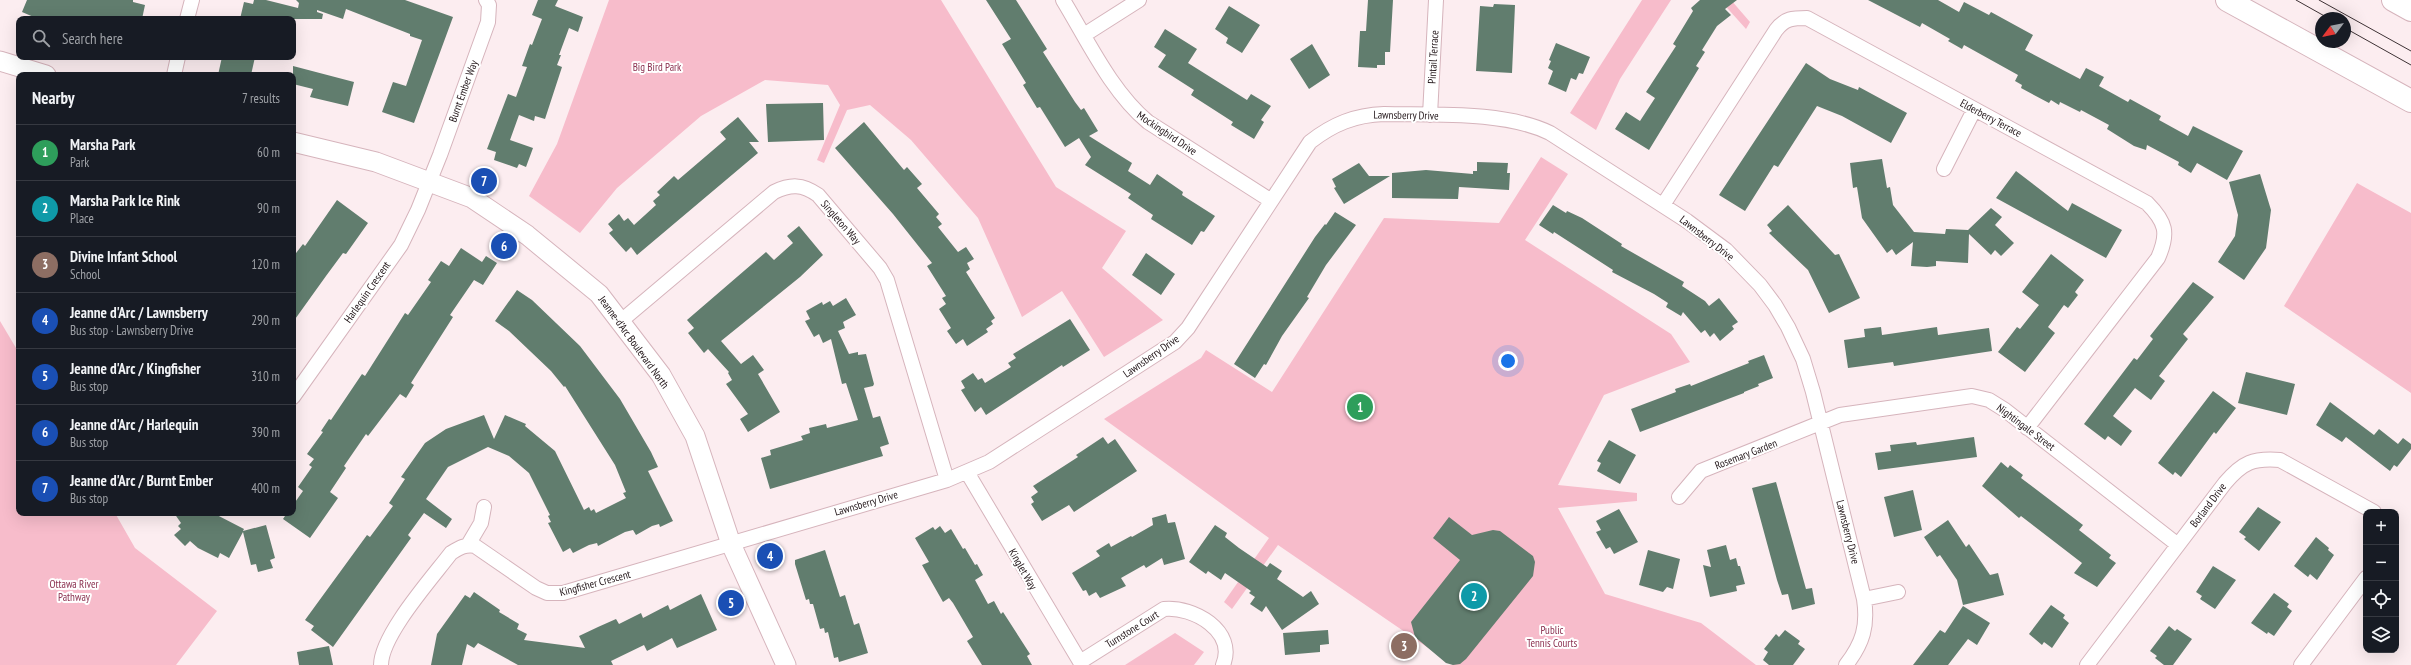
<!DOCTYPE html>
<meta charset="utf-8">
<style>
body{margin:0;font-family:"PT Sans Narrow",sans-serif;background:#242831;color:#f1f3f6}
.controls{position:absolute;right:12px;bottom:12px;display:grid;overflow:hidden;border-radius:8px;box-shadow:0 4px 16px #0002}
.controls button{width:36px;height:36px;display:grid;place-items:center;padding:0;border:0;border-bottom:1px solid #363941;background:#171b24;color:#f1f3f6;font:20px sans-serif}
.compass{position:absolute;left:2315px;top:12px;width:36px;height:36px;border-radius:50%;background:#171b24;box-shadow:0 4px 16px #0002;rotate:238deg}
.you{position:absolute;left:1508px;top:361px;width:14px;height:14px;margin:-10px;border:3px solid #fff;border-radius:50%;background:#1a73e8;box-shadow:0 0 0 6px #1a73e833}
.badge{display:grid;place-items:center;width:26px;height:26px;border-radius:50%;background:#9ab3a9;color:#fff;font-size:13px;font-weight:700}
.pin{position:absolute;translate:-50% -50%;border:2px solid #fff;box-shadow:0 1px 4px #0006}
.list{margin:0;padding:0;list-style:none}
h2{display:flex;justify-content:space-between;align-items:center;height:52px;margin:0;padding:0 16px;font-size:17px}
h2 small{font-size:13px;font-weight:400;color:#9ea1a6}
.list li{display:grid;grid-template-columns:26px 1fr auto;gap:12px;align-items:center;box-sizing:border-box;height:56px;padding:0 16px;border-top:1px solid #363941}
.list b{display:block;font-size:15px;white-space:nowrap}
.list p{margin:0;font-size:13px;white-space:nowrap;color:#9ea1a6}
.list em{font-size:13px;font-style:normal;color:#9ea1a6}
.icon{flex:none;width:22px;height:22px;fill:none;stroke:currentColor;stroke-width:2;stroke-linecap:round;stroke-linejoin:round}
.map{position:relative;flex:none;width:2411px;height:665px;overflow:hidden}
.search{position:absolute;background:#171b24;box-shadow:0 4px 16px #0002;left:16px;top:16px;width:280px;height:44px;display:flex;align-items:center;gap:10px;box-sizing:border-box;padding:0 14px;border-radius:8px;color:#9ea1a6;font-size:15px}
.panel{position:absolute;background:#171b24;box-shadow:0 4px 16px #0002;left:16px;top:72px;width:280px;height:444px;border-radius:8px}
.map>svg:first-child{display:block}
</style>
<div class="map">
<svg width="2411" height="665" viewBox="0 0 2411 665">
<rect width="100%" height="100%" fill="#fcedf0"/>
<path fill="#f7bccb" d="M609 0H941L1056 187 1126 231 1102 268 1163 320 1104 357 1062 291 1022 317 978 218 911 140 870 105 847 110 824 163 817 160 840 105 828 85 765 80 701 116 617 188 580 233 529 196 557 144Z
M1642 0H1671L1620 79 1596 130 1570 113Z
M1720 0H1731L1750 22 1746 29Z
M1541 157 1568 174 1525 240 1671 334 1690 362 1604 395 1558 485 1637 493V501L1558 508 1605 594 1701 623 1756 665H1453L1278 545 1232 609 1224 602 1269 538 1104 419 1201 358 1206 350 1272 392 1384 218 1499 223Z
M2357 183 2411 213V393L2284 306Z
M0 321 19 353V513H115L135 548 217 611 176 665H0Z
M1175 633 1204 652 1194 665H1125Z"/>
<path fill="#617d6e" d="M27 0H133V2L145 5 142 19H50L36 18 22 12Z
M254 0H266L298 8 299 3 296 0H405L453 17 414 123 382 112 393 82 406 86 422 40 410 36V34L346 9 343 19 317 10V12L323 14 322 19H240L244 2 253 4Z
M538 0H558L555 6 583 17 578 32 569 28 559 55H561L557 65 562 67 545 119 535 116 534 121 519 115 510 140 533 148 526 167 519 164 517 168 494 160 496 152 487 149 508 94 516 97 527 67 522 66 530 44 532 45 542 19 532 15Z
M986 0H1016L1047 49 1043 52 1075 102 1081 110 1084 108 1098 131 1089 136 1132 163 1128 171 1150 185 1157 174 1183 192 1182 195 1215 216 1204 232 1201 231 1192 245 1151 219 1153 215 1128 198 1131 194 1085 165 1091 157 1079 138 1065 147 1040 107 1037 108 1023 85 1026 83 1002 44 1011 39Z
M1368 0H1393L1390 52H1385V65H1377V68L1358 67 1360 31H1366Z
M1700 0H1737L1725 9 1731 15 1717 26 1702 50 1705 52 1696 66 1699 68 1649 150 1615 129 1626 112 1640 121 1655 98 1646 92 1676 46 1673 44 1693 11 1691 8Z
M1868 0H1938L1959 12 1964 2 1989 15 1991 12 2033 35 2025 50 2080 79 2086 68 2104 77 2099 86 2128 102 2130 99 2161 116 2159 120 2188 136 2193 126 2243 151 2227 180 2197 163 2191 173 2178 165 2179 162 2147 145 2146 150 2134 146 2107 129 2109 125 2081 110 2080 112 2060 102 2059 105 2051 100 2049 103 2021 88 2022 85 2015 81 2018 75 1964 45 1962 49 1948 41 1950 39 1922 23 1920 27Z
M1494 4 1515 5 1512 73 1476 71 1480 6 1493 7Z
M1229 6 1260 25 1242 53 1226 43 1228 38 1215 29Z
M1165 29 1197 49 1188 63 1247 100 1251 94 1271 106 1261 120 1264 122 1254 139 1231 125 1233 122 1191 95 1194 90 1158 67 1166 55 1154 47Z
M1556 43 1590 57 1583 74 1579 73 1576 80 1571 78 1566 92 1548 84 1553 71 1548 68 1551 61 1549 60Z
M1312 44 1330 75 1309 89 1290 59Z
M222 57H255L251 75H218Z
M1806 63 1830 79 1858 90 1859 87 1907 113 1891 143 1842 116 1817 106 1778 167 1774 165 1745 211 1719 195Z
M293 66 354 82 348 106 310 97 313 89 293 84Z
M823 103 824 140 768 142 766 104Z
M738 117 759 142H749L758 153 637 255 631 247 626 252 609 233 613 230 608 224 619 214 624 221 628 218 634 225 656 205 653 201 660 195 657 192 674 176 678 180 726 139 720 132Z
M864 122 904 170 907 167 922 184 917 188 939 214 936 217 942 224 938 227 958 252 966 247 974 259 967 263 970 269 966 272 995 318 991 321 993 324 986 329 988 332 967 346 963 339 956 344 947 331 951 328 939 309 946 304 942 298 946 296 927 266 932 263 893 214 835 148Z
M1882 159 1887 188 1890 187 1893 205 1914 232 1945 234 1946 229 1968 230 1991 208 2002 217 1995 225 2014 243 2001 256 1995 250 1991 255 1969 234 1968 263 1936 261V266L1927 267 1911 266 1913 242 1896 255 1892 249 1887 253 1862 218 1857 187 1853 188 1850 163Z
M1477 162 1508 163 1507 173H1510L1509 190 1459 187 1458 199 1392 198V173L1426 170 1473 174V171H1477Z
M1359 163 1369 176H1390L1344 204 1334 188 1336 187 1332 179Z
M2016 171 2068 211 2072 203 2122 230 2106 258 1996 198Z
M2260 174 2271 210 2266 248 2244 280 2218 262 2235 236 2238 215 2229 182Z
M337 200 368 223 346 254 343 253 326 276 293 322V257L303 244 305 246Z
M1553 205 1566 213 1567 211 1582 218 1622 244 1621 246 1684 282 1682 286 1705 301 1709 306 1719 298 1738 322 1732 326 1734 329 1720 341 1714 333 1710 337 1705 330 1701 333 1683 312 1681 316 1666 307 1668 303 1654 294 1612 272 1613 270 1554 232 1553 234 1539 225Z
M1788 205 1835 255 1839 254 1860 298 1829 313 1808 270 1769 233 1772 231 1767 225Z
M1335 212 1356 225 1326 265 1307 297 1309 298 1282 336 1266 365 1264 364 1255 378 1234 364 1315 237 1325 224 1326 225Z
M799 226 823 255 800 277 721 341 741 364 753 355 764 370 758 374 780 412 748 432 740 419 748 414 726 384 732 380 728 373 729 372 708 349 704 353 688 333 694 328 687 320 766 252 774 260 793 243 787 236Z
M461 248 482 262 486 256 497 263 483 285 474 280 450 315 453 317 411 383 414 385 406 398 400 394 368 436 366 434 344 466 346 468 330 492 338 498 310 538 283 519 287 513H293V505L303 491 298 487 312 467 309 465 314 459 307 454 323 432 321 431 329 419 331 420 362 374 365 376 405 313 408 315 431 282 428 280 441 261 449 266Z
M1146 253 1175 274 1161 295 1132 275Z
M2051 254 2084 280 2075 292 2078 295 2068 308 2064 305 2048 327 2055 333 2025 372 1998 352 2017 327 2020 329 2039 305 2022 292Z
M2193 282 2214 297 2183 334 2188 339 2159 376 2165 381 2151 400 2135 388 2113 416 2132 431 2121 446 2108 436 2105 440 2084 424 2134 358 2137 360 2153 339 2150 336Z
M517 290 532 300 580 346 620 399 651 452 658 467 648 471 673 521 660 527 659 524 652 526 636 535 633 530 625 532 598 546 597 543 589 545 573 553 570 548 563 552 548 523 551 522 548 516 550 515 529 473 509 456 488 447 448 467 426 499 452 519 446 528 424 513 408 535 411 538 333 647 311 630 314 626 305 620 367 535 370 537 393 506 389 503 405 479 401 477 425 443 446 429 484 415 494 439 505 415 526 424 525 426 555 451 584 510 589 507 591 511 594 509 596 513 626 498 623 493 626 492 615 465 565 386 564 387 551 371 509 331 495 321Z
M846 298 856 315 843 322 845 328 838 331 849 354 858 352V355L866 354 874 384 873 386 864 388 873 418 880 416 889 444 880 447 883 456 770 489 761 458 771 455 770 450 803 440 801 436 810 433 809 428 826 424 827 428 858 420 846 383 842 384 831 339 823 343 819 334 814 337 805 321 810 319 806 311 822 302 823 305 830 301 833 306Z
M1070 319 1090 350 1063 367 1062 365 986 415 981 407 975 412 961 390 965 388 961 381 973 373 978 380 982 378 985 383 1011 367 1008 363 1016 358 1013 354Z
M1881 327 1882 335 1937 327 1938 335 1989 328 1992 351 1894 366 1893 362 1848 368 1844 340 1865 337 1864 329Z
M1764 355 1773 378 1758 384 1759 386 1744 392V393L1640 432 1631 409 1676 392 1675 389 1690 384 1691 386 1749 363 1748 361Z
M2246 372 2295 384 2287 415 2238 403Z
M2213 391 2236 408 2216 434 2214 432 2181 477 2175 472 2173 475 2158 463Z
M2330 402 2374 435 2379 429 2398 444 2403 438 2411 444V449L2397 467 2394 465 2390 471 2346 437 2342 442 2316 425Z
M1103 437 1108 444 1115 439 1137 471 1074 512 1069 505 1042 521 1031 504 1034 502 1031 497 1038 492 1033 486 1078 457 1076 455Z
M1974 437 1977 457 1878 470 1875 453 1891 451 1890 445 1916 442 1917 445Z
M1609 440 1636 455 1620 484 1597 471 1601 463 1597 461Z
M2001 462 2008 468 2010 465 2023 475 2021 478 2083 525 2079 530 2111 555 2109 558 2116 563 2097 587 2074 573 2082 563 2021 516 2019 518 1982 486Z
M1776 482 1806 589 1812 588 1815 604 1792 610 1788 594 1782 595 1777 580 1752 488Z
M1913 490 1922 530 1894 537 1884 497Z
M2258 507 2281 522 2259 551 2244 539 2246 537 2239 532Z
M1619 509 1638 542 1614 554 1610 547 1606 549 1600 539 1596 532 1601 530 1596 521Z
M174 513H213L244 529 243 531 266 525 275 558 270 560 273 568 258 572 256 564 251 565 243 532 229 558 220 553 218 558 198 548 190 541 185 546 174 535 181 529 178 526 181 523Z
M1166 514 1168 523 1175 522 1185 559 1164 565 1162 558 1146 568 1144 565 1121 578 1126 586 1100 598 1096 592 1089 596 1086 590 1083 591 1072 573 1100 556 1096 551 1109 543 1111 547 1131 536 1132 537 1153 525 1152 518Z
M1449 517 1472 535 1493 530 1500 531 1533 556 1535 562 1533 576 1466 659 1460 664 1453 665 1446 663 1415 637 1411 622 1460 560 1433 538Z
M1948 520 1966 547 1969 544 1990 575 1998 573 2004 595 1963 605 1957 580 1940 555 1937 557 1924 537Z
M1215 525 1227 533 1225 537 1239 548 1267 567 1270 563 1282 571 1277 579 1303 597 1311 591 1319 604 1282 630 1266 606 1262 612 1250 604 1255 597 1249 593 1251 591 1225 573 1221 580 1208 571 1206 574 1189 562Z
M940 526 945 533 951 529 963 549 965 548 975 565 977 564 983 575 975 580 988 604 994 601 1001 614 1003 612 1030 654 1027 656 1032 665H982L967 641 973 637 953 603 949 598 943 602 922 565 929 562 915 538 933 527 935 530Z
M2316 537 2329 548 2328 550 2334 555 2317 580 2310 574 2308 577 2294 566Z
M1726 545 1730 560 1736 558 1738 566H1740L1745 584 1736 586 1737 591 1710 597 1703 565 1711 567 1707 550Z
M825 550 840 597 845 595 854 625 859 623 868 653 839 662 838 657 834 658 828 632 825 633 824 628 820 629 813 604H810L809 599 806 600 795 564V560Z
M1648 550 1680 559 1673 589 1667 587 1663 592 1639 585Z
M2213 566 2236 580 2215 609 2200 599 2202 596 2196 592Z
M474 592 500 610 499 612 519 624 517 629 527 634 524 640 585 648 579 636 598 627 616 619 619 624 641 613 643 618 668 605 670 610 701 594 717 630 677 648 672 638 647 651 644 645 611 661 613 665H518L478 643 474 648 467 644 462 665H431L437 634 465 595 470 598Z
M2274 593 2289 604 2287 607 2292 611 2274 636 2268 632 2267 634 2251 623Z
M2051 605 2065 615 2063 618 2069 623 2052 648 2044 642 2042 645 2029 634Z
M1963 606 1990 623 1977 645 1968 639 1948 665H1913L1940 630 1945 633Z
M2169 626 2175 631 2177 629 2192 639 2173 665H2164L2155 658 2157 656 2150 651Z
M1328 630 1329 644 1320 645V652L1285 655 1283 633Z
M1785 630 1800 641 1798 644 1805 649 1793 665H1769L1763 660 1768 652 1764 649 1776 634 1779 637Z
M329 646 333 665H299L297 652Z"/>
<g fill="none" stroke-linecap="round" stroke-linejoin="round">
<defs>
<path id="street" d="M1063 0C1088 41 1111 91 1148 122L1270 200
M187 19 192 0
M1084 35 1139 0
M174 75 178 57
M1430 115 1436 0
M1944 169 1974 110
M1663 205 1776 30C1785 18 1793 18 1807 18L2147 203C2166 222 2169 233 2158 258L2027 428
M621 321 774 192C791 184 802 184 818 195L880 268 887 280 947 480
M293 397 401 245 418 210 440 155 488 22 489 5 486 0
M967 472 1082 665
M1679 497 1701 471 1840 415 1972 396 1989 400 2005 410 2178 545
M468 545 481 523 484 507
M1864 599 1898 592
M1080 662 1164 609C1193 606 1237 631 1223 665
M381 665C381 635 432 578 451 553 459 548 465 544 475 546L536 588 547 593H563L947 480 989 462 1175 342 1188 328 1310 142C1333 124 1355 115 1384 114 1435 115 1505 111 1550 133L1687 221 1726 250 1760 285 1775 305 1788 327 1803 359 1813 392 1864 599C1868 626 1863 643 1846 665
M2087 665 2225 483C2243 462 2253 458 2280 460L2374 512
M2301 665 2366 578"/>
<path id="secondary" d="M0 61 46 75
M293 142 376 162 472 198 527 235 599 294 661 375 695 436 731 544 786 665"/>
<path id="highway" d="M2227 0 2411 101
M2393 0 2411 10"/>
</defs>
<use href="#street" stroke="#d6b4bc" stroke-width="16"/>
<use href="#secondary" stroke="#d6b4bc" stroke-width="21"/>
<use href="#highway" stroke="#d6b4bc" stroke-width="24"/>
<use href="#street" stroke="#fff" stroke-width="14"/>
<use href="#secondary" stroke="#fff" stroke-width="19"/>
<use href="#highway" stroke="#fff" stroke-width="22"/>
<path stroke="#3e3235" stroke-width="1" d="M2296 0 2328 18
M2319 0 2411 51
M2345 28 2411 65"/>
</g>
<g text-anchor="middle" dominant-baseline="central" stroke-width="4" stroke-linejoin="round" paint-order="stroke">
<g font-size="11" fill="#221619" stroke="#fff">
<text transform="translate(1433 57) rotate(-87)">Pintail Terrace</text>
<text transform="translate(463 91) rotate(-70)">Burnt Ember Way</text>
<text transform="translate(1406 115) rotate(1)">Lawnsberry Drive</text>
<text transform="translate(1991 118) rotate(28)">Elderberry Terrace</text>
<text transform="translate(1167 133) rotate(34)">Mockingbird Drive</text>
<text transform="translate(841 222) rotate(49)">Singleton Way</text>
<text transform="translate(1707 238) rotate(38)">Lawnsberry Drive</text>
<text transform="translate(367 292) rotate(-55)">Harlequin Crescent</text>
<text transform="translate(634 342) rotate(54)">Jeanne-d'Arc Boulevard North</text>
<text transform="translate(1151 356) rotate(-35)">Lawnsberry Drive</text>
<text transform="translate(2026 427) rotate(37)">Nightingale Street</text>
<text transform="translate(1746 454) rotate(-21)">Rosemary Garden</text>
<text transform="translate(866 503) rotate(-16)">Lawnsberry Drive</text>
<text transform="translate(2208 505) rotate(-53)">Borland Drive</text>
<text transform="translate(1848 532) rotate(76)">Lawnsberry Drive</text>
<text transform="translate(1023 569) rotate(60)">Kinglet Way</text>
<text transform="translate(595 583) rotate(-15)">Kingfisher Crescent</text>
<text transform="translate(1132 629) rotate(-32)">Turnstone Court</text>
</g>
<g font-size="11" fill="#8c3251" stroke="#fff">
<text x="657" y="67">Big Bird Park</text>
<text x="74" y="584">Ottawa River<tspan x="74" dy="13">Pathway</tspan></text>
<text x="1552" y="630">Public<tspan x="1552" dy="13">Tennis Courts</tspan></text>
</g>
</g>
</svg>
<div class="controls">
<button>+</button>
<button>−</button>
<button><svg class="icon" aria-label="locate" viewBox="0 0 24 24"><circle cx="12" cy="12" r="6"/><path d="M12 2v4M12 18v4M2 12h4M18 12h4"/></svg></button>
<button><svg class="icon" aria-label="layers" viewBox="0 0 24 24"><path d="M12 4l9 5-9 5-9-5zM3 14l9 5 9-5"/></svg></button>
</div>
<svg class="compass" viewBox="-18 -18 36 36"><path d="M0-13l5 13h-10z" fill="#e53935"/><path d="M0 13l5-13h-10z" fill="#9ea1a6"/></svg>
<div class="you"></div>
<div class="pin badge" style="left:1360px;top:407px;background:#2e9e5b">1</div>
<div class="pin badge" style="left:1474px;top:596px;background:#0f9aa8">2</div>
<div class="pin badge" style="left:1404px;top:646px;background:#8d6e63">3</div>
<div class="pin badge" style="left:770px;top:556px;background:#1a4fb4">4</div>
<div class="pin badge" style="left:731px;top:603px;background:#1a4fb4">5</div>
<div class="pin badge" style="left:504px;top:246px;background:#1a4fb4">6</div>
<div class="pin badge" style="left:484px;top:181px;background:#1a4fb4">7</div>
<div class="search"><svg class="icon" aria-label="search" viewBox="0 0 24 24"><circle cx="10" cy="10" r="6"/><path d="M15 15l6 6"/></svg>Search here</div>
<section class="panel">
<h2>Nearby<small>7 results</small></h2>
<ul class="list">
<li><span class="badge" style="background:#2e9e5b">1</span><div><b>Marsha Park</b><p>Park</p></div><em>60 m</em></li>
<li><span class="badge" style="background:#0f9aa8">2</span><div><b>Marsha Park Ice Rink</b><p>Place</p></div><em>90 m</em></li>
<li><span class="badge" style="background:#8d6e63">3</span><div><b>Divine Infant School</b><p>School</p></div><em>120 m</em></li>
<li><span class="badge" style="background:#1a4fb4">4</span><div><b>Jeanne d'Arc / Lawnsberry</b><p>Bus stop · Lawnsberry Drive</p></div><em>290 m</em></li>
<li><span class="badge" style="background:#1a4fb4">5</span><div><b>Jeanne d'Arc / Kingfisher</b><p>Bus stop</p></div><em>310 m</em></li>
<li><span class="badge" style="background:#1a4fb4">6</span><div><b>Jeanne d'Arc / Harlequin</b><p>Bus stop</p></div><em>390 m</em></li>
<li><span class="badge" style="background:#1a4fb4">7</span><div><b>Jeanne d'Arc / Burnt Ember</b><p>Bus stop</p></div><em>400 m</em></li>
</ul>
</section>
</div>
